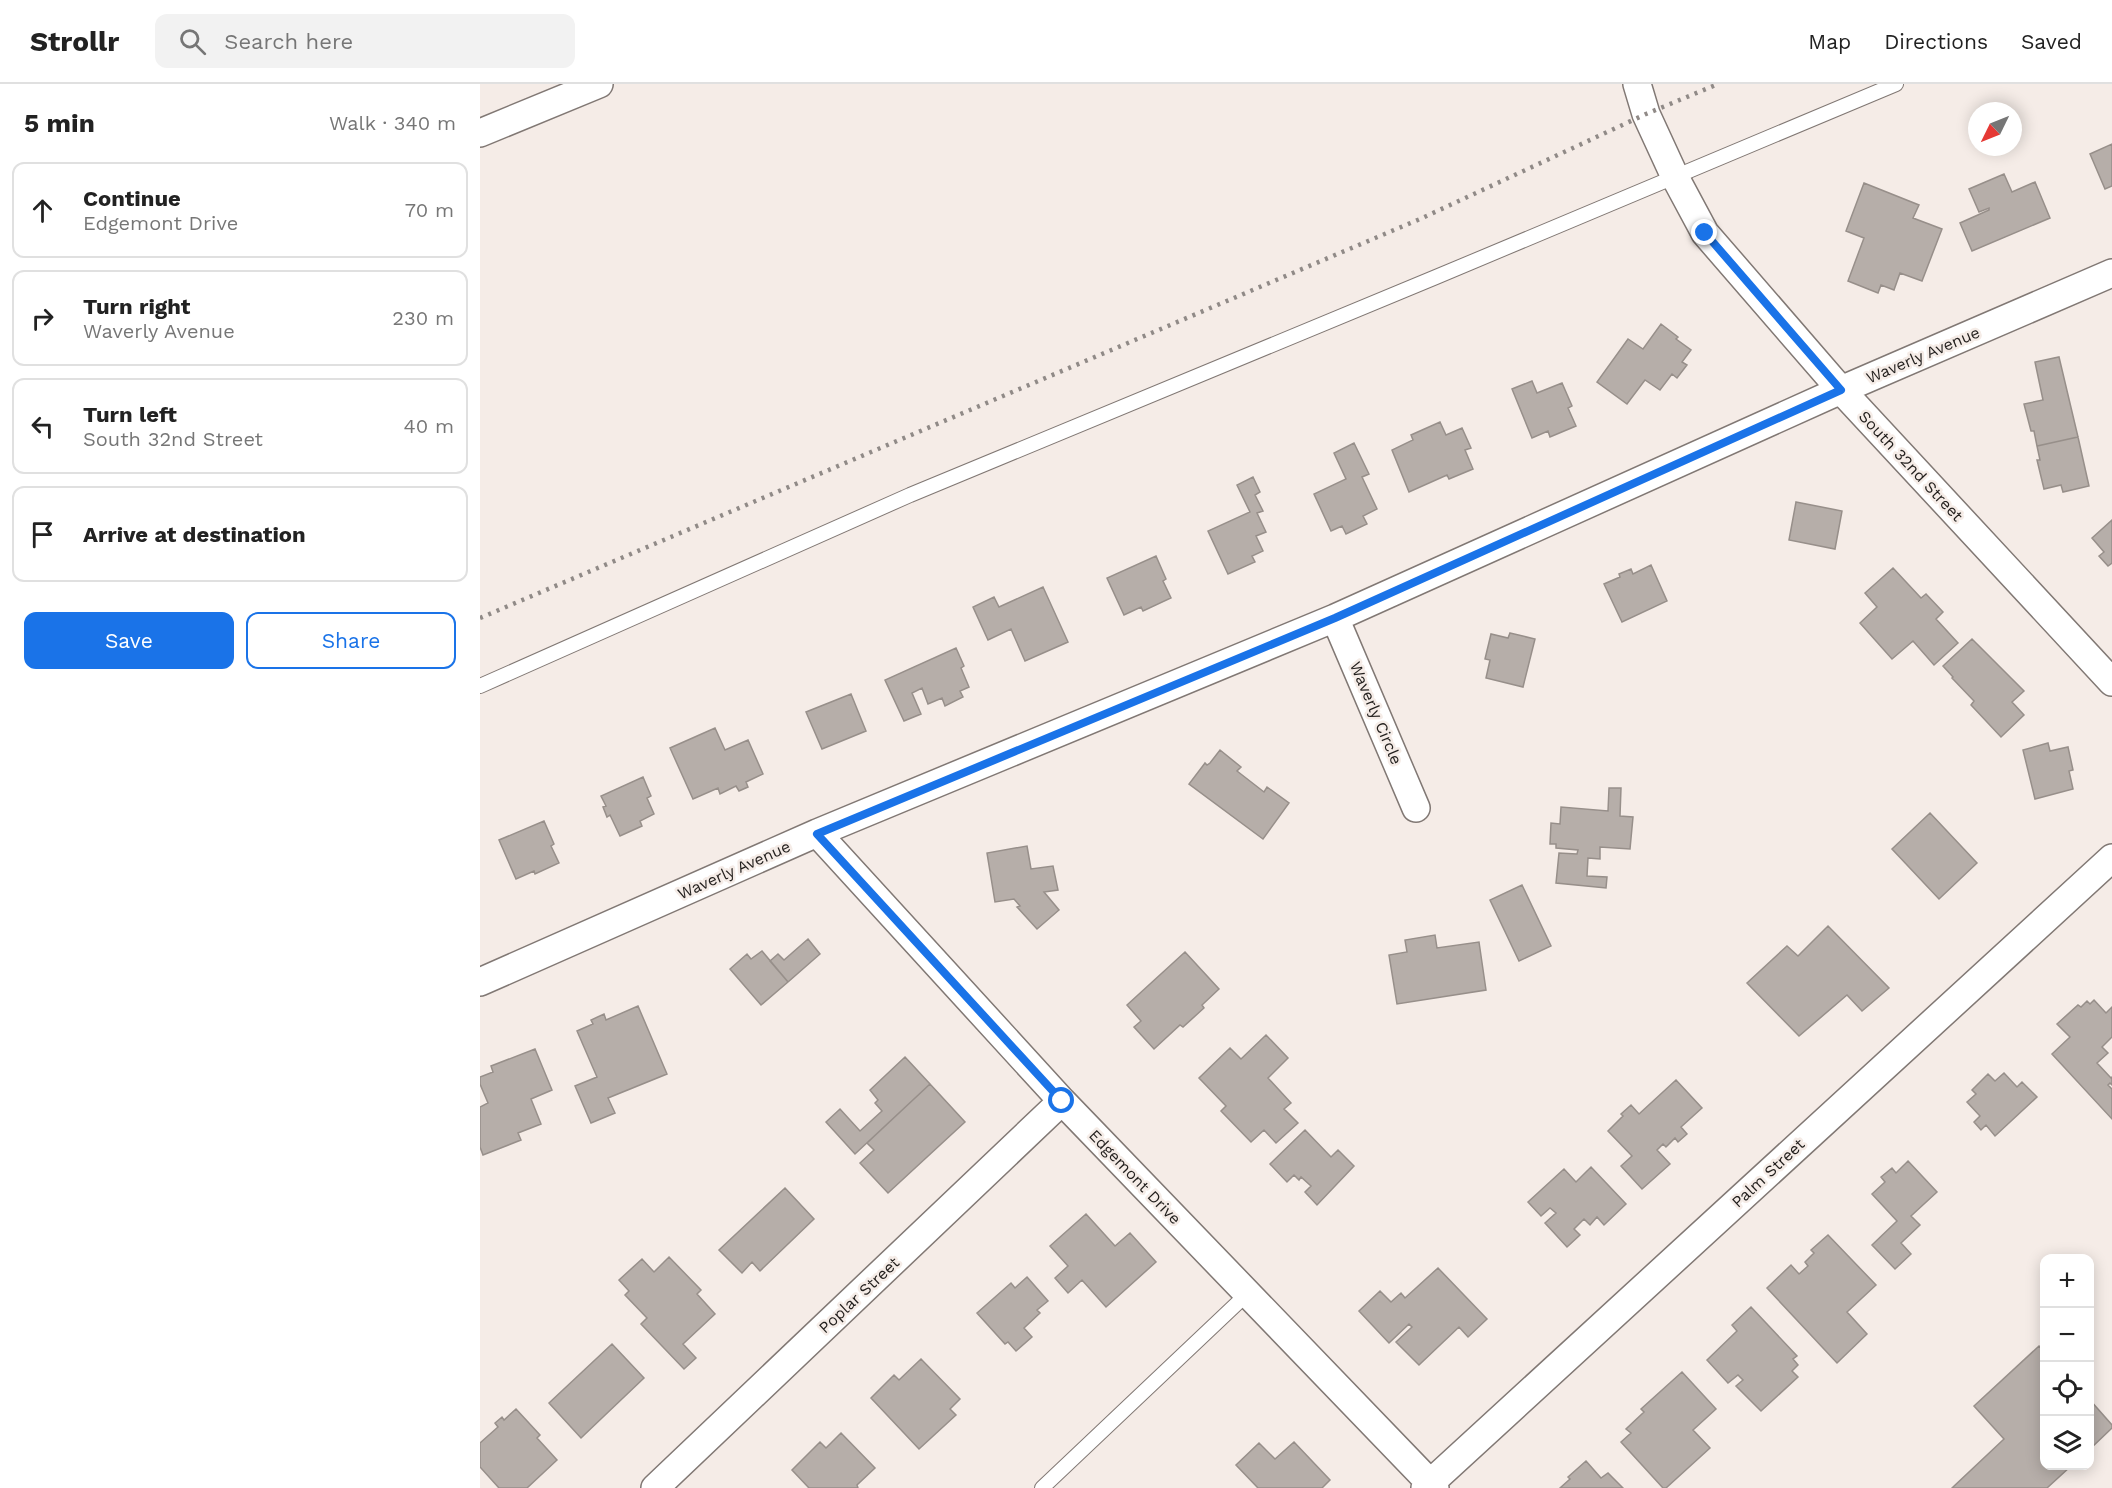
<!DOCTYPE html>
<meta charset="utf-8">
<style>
body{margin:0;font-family:"Work Sans",sans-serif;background:#f2f2f2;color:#222}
.controls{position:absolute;right:18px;bottom:18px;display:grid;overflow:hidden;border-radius:12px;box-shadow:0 3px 15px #0003}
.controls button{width:54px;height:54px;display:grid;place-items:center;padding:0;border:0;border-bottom:2px solid #e0e0e0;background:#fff;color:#222;font:30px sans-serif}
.compass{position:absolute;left:1488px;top:18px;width:54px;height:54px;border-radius:50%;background:#fff;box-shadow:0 3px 15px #0003;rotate:227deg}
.stop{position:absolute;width:18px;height:18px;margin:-14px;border:4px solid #1a73e8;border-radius:50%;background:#fff}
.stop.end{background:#1a73e8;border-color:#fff;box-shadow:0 2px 6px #0008}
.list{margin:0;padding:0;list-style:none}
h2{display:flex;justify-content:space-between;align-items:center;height:78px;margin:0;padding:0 24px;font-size:26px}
h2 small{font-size:20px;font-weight:400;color:#767676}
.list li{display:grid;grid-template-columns:39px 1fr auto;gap:18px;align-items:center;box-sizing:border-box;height:96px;margin:0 12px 12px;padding:0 12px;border:2px solid #e0e0e0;border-radius:12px}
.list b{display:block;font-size:22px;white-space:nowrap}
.list p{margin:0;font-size:20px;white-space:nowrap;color:#767676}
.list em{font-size:20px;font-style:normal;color:#767676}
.actions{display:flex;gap:12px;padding:18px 24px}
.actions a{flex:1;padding:14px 0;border:2px solid #1a73e8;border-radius:12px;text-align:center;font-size:21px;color:#1a73e8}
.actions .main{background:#1a73e8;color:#fff}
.icon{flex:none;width:33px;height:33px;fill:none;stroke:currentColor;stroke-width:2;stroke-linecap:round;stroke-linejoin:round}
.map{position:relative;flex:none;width:1632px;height:1404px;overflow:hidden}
header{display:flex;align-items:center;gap:36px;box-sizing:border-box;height:84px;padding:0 30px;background:#fff;border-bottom:2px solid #e0e0e0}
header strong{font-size:28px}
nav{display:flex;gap:33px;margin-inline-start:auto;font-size:21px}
.search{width:420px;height:54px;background:#f2f2f2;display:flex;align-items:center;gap:15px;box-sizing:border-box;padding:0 21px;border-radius:12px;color:#767676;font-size:22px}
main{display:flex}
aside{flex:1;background:#fff}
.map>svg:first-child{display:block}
</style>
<header>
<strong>Strollr</strong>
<div class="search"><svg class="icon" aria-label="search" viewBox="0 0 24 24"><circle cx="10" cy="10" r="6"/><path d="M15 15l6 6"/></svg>Search here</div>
<nav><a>Map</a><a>Directions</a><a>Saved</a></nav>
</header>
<main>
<aside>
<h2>5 min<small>Walk · 340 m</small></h2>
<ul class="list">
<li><svg class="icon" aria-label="ahead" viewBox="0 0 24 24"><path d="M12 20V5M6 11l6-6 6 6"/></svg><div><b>Continue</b><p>Edgemont Drive</p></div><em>70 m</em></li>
<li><svg class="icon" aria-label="right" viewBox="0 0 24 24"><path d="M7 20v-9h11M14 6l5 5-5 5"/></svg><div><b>Turn right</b><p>Waverly Avenue</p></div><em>230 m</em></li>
<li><svg class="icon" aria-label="left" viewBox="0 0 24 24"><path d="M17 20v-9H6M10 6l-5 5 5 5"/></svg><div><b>Turn left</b><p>South 32nd Street</p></div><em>40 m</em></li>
<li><svg class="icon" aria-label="arrive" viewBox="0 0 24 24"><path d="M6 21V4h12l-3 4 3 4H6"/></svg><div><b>Arrive at destination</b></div></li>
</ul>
<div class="actions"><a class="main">Save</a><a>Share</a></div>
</aside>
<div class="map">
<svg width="1632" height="1404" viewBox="0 0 1632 1404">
<rect width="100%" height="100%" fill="#f5ece7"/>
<path fill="#b6aea9" stroke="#978f8a" stroke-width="1.5" d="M1632 60V102L1625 105 1610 70Z
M1524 90 1532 108 1555 98 1570 134 1492 167 1480 139 1509 126V124L1499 128 1489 105Z
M1384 99 1439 121 1433 134 1462 145 1442 197 1420 189 1414 206 1401 201 1398 209 1368 197 1384 154 1366 147Z
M1181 240 1198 253 1196 255 1211 266 1202 278 1207 281 1197 294 1192 290 1180 306 1165 296 1147 320 1117 298 1148 255 1163 265Z
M1579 273 1598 353 1557 362 1554 347H1551L1544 320 1563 316 1555 278Z
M1052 297 1057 309 1082 299 1092 322 1088 324 1096 342 1070 353 1068 347 1052 354 1032 305Z
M960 338 966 351 982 344 991 364 985 366 993 385 969 395 967 391 929 408 912 366 933 356 931 351Z
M1598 353 1609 402 1583 408 1581 401 1564 405 1557 376H1560L1557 362Z
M874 359 889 390 882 393 897 425 883 432 887 440 866 450 862 442 851 447 834 410 866 395 854 369Z
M773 393 780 408 775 411 783 427 777 429 786 448 776 452 783 467 772 472 775 478 748 490 728 447 770 428 757 401Z
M1316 418 1362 427 1355 465 1309 456Z
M1632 436V479L1628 482 1619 472 1624 468 1612 454Z
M676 472 686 495 683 497 691 514 663 527 661 523 644 531 627 494Z
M1171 481 1187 517 1142 538 1124 500 1140 493 1139 490 1151 485 1153 490Z
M1413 484 1441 514 1446 510 1463 528 1456 535 1478 559 1454 581 1433 557 1412 575 1380 539 1397 523 1385 509Z
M563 503 588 558 545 577 531 545 508 556 493 523 514 513 519 523Z
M1030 549 1055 555 1043 603 1006 594 1010 576 1005 575 1011 550 1028 554Z
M1492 555 1544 607 1532 618 1544 631 1521 653 1491 621 1494 617 1472 594 1473 593 1463 582Z
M476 564 484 582 481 584 489 603 480 607 483 613 465 622 462 614 448 620 442 604 432 609 441 630 424 637 405 596Z
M371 610 386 647 342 665 326 628Z
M235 644 245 666 268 656 283 690 266 698 268 703 259 707 256 702 240 710 238 704 213 715 190 664Z
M1568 659 1570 667 1588 663 1593 686 1589 687 1593 705 1555 715 1543 666Z
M740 666 761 683 757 687 784 708 787 703 809 719 783 755 709 700 725 679 727 681 730 679Z
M163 693 171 712 167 714 174 730 160 737 162 742 140 752 130 731 127 733 123 723 126 722 121 712Z
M1129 704H1141L1140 732 1153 733 1150 765 1120 763V775L1108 774 1107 792 1127 793 1126 804 1076 799 1079 769 1097 770 1098 766 1076 764V760H1070L1071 739 1080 740 1081 723 1128 727Z
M1450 729 1497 779 1459 815 1412 765Z
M64 737 74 760 71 762 79 779 55 790 54 787 36 795 19 756Z
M547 762 551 785 573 782 578 806 564 808 579 826 557 845 537 823 540 822 534 815 515 818 507 769Z
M1042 801 1071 862 1039 877 1010 816Z
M1348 842 1409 904 1382 927 1367 911 1319 952 1267 899 1307 862 1318 872Z
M955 851 957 864 999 858 1006 906 917 920 909 871 927 868 925 856Z
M328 855 340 870 308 898 290 877 298 870 304 876Z
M282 867 308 898 281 921 250 885 267 870 271 875Z
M705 868 739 905 722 921 724 924 703 943 700 941 674 965 654 943 661 937 647 921Z
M1614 916 1626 929 1632 923V953L1622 963 1628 969 1617 979 1631 994 1632 993V1001L1630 999 1628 1001 1632 1005V1035L1572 970 1590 953 1577 940 1598 921 1601 923 1607 917 1610 920Z
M158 922 187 990 128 1014 135 1029 111 1039 95 1002 117 993 97 947 113 940 111 936 124 930 126 936Z
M786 951 808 974 788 994 811 1019 804 1025 818 1039 796 1059 784 1046 771 1058 741 1027 746 1022 719 994 750 964 761 975Z
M55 965 72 1006 51 1015 61 1040 38 1049 41 1056 3 1071 0 1063V1023L8 1019 0 1000V993L13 988 11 982Z
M425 973 450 1000 375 1070 346 1038 360 1025 380 1047 402 1027 395 1019 398 1016 390 1006Z
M1524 989 1537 1003 1542 998 1557 1013 1515 1052 1506 1041 1501 1046 1494 1038 1500 1032 1487 1018 1496 1010 1492 1006 1508 990 1515 997Z
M1196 996 1222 1024 1201 1043 1207 1050 1198 1058 1195 1054 1186 1063 1183 1060 1177 1066 1190 1080 1162 1105 1141 1082 1152 1072 1128 1047 1143 1032 1141 1030 1151 1021 1159 1030Z
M450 1000 485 1038 408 1109 380 1079 394 1066 387 1059Z
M825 1046 851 1073 858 1066 874 1082 837 1121 825 1108 831 1102 821 1093 819 1096 814 1091 807 1098 790 1080Z
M1428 1077 1457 1108 1431 1132 1440 1141 1421 1159 1431 1170 1415 1185 1392 1161 1417 1137 1392 1110 1405 1098 1401 1093 1412 1084 1416 1089Z
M1111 1083 1146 1120 1124 1141 1117 1133 1110 1141 1104 1135 1094 1145 1100 1151 1087 1163 1065 1139 1076 1129 1070 1124 1061 1132 1048 1118 1084 1085 1096 1098Z
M305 1104 334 1135 280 1187 272 1178 262 1189 239 1166Z
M606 1130 635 1162 650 1149 676 1178 626 1223 602 1196 588 1209 575 1194 588 1182 570 1162Z
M1348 1151 1396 1201 1367 1228 1387 1250 1357 1279 1287 1204 1311 1181 1319 1190 1328 1182 1325 1178 1334 1169 1331 1166Z
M189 1173 221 1206 217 1210 235 1230 203 1260 216 1274 204 1285 161 1240 167 1234 145 1211 149 1207 139 1196 162 1175 174 1188Z
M958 1184 1007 1235 988 1253 979 1243 939 1281 916 1258 932 1243 929 1240 909 1259 879 1227 900 1207 911 1218 921 1209 925 1214Z
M547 1193 568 1217 557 1226 560 1229 544 1244 552 1253 536 1267 528 1258 525 1260 497 1229 531 1199 535 1204Z
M1271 1223 1317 1272 1313 1275 1318 1281 1312 1287 1318 1293 1281 1327 1256 1302 1263 1296 1258 1291 1248 1299 1227 1276 1257 1247 1252 1241Z
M132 1260 164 1294 101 1354 69 1319Z
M1559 1262 1564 1268V1382H1591L1567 1404H1472L1524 1355 1494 1322Z
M441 1275 480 1315 470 1325 476 1331 439 1365 391 1314 414 1291 419 1296Z
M1202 1288 1236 1325 1213 1346 1230 1364 1186 1404H1183L1141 1358 1151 1349 1146 1345 1164 1328 1161 1325Z
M1610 1316 1632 1341V1344L1610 1365Z
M36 1325 60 1351 57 1354 77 1376 47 1404H19L0 1383V1359L18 1343 15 1339 22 1333 24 1336Z
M361 1349 395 1384 377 1401 378 1404H329L312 1386 340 1358 346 1364Z
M814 1358 850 1396 842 1404H778L756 1381 779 1359 795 1375Z
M1106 1377 1121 1394 1128 1389 1143 1404H1080L1090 1395 1088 1393Z"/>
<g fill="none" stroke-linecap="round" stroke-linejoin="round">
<defs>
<path id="lane" d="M0 602 430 411 956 193 1416 0
M562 1404 767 1210"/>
<path id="street" d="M1157 0 1166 30 1195 93 1225 149 1361 306 1632 598
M0 49 119 0
M855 534 936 724
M337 749 582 1017 955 1404
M0 898 337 749 855 534 1361 306 1632 189
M175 1404 582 1017
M945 1404 1632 774"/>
</defs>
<use href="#lane" stroke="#817874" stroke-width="16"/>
<use href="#street" stroke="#817874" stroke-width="30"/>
<use href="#lane" stroke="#fff" stroke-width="14"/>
<use href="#street" stroke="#fff" stroke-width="27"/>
<path stroke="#908a87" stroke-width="4.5" stroke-dasharray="3 6" stroke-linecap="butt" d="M0 534 940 135 1166 30 1238 0"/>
</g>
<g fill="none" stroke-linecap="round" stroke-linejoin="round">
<path stroke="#1a73e8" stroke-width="8" d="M582 1017 337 750 855 534 1361 306 1225 149"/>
</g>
<g text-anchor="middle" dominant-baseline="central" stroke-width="5" stroke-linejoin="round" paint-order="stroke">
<g font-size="16" fill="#211e1c" stroke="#f5ece7">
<text transform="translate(1443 271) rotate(-23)">Waverly Avenue</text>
<text transform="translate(1431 382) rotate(47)">South 32nd Street</text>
<text transform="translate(896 629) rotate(67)">Waverly Circle</text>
<text transform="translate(254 786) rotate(-24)">Waverly Avenue</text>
<text transform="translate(1288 1089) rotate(-43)">Palm Street</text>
<text transform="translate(655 1093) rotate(46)">Edgemont Drive</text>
<text transform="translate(379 1211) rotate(-43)">Poplar Street</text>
</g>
</g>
</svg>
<div class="controls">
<button>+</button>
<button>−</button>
<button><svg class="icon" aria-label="locate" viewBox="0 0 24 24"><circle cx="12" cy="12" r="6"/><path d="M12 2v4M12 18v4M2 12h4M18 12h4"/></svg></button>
<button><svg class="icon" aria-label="layers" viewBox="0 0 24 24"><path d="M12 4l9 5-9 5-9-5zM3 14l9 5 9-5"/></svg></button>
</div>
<svg class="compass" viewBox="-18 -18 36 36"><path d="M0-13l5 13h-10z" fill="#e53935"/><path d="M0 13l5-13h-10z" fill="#767676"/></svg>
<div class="stop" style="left:582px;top:1017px"></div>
<div class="stop end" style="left:1225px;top:149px"></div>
</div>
</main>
